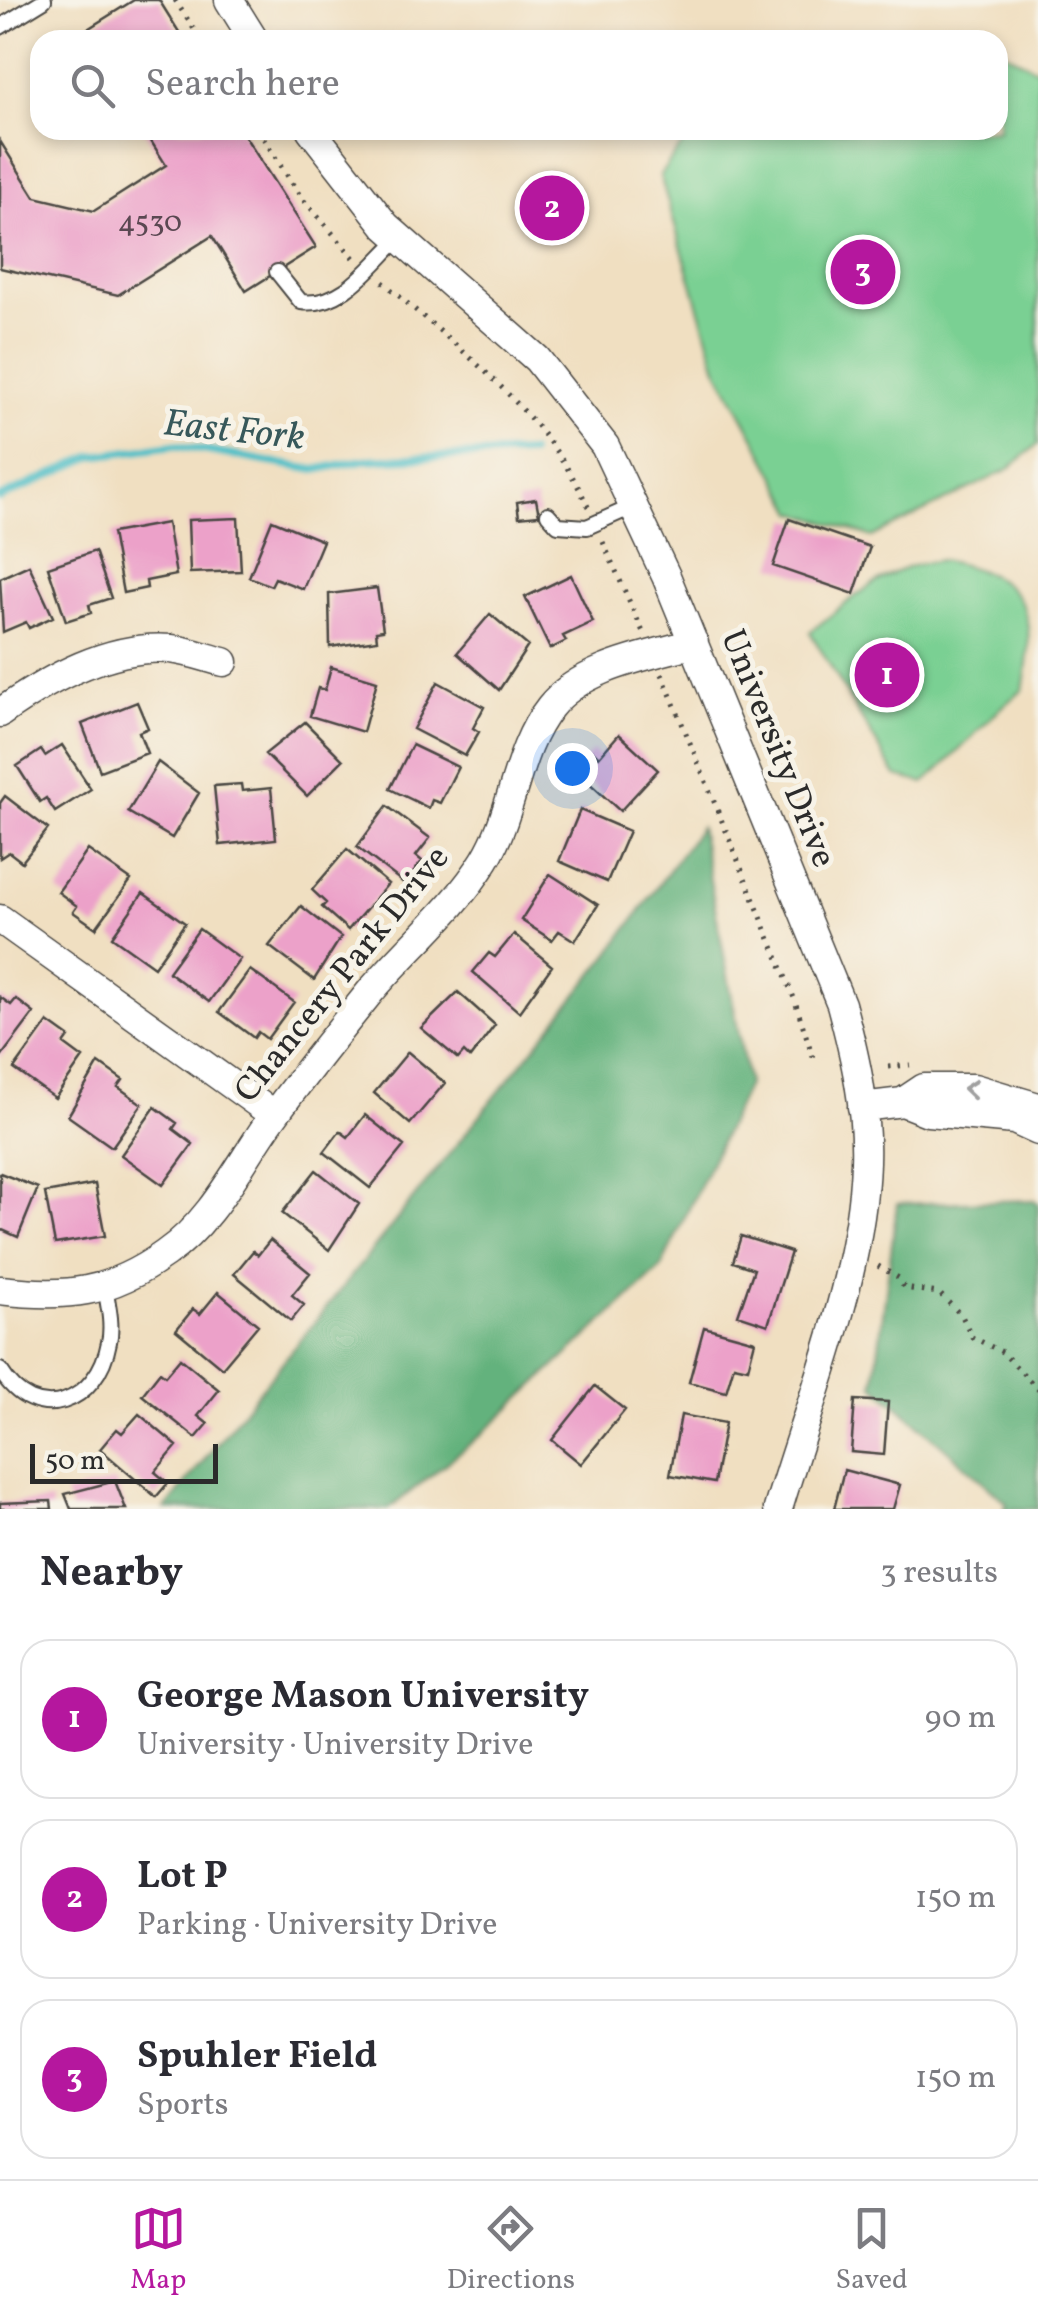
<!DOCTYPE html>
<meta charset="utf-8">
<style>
body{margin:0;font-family:Vollkorn,serif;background:#f2f2f3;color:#2b2b33}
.scale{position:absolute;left:30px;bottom:25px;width:188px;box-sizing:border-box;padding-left:10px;border:5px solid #2b2b2b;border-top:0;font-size:28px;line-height:35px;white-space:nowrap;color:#2b2b2b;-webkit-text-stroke:8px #f7f3e8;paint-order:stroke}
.you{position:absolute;left:572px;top:768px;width:35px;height:35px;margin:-25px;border:8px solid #fff;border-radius:50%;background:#1a73e8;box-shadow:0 0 0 15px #1a73e833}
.badge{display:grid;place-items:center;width:65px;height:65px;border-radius:50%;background:#b5179e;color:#fff;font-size:32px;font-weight:700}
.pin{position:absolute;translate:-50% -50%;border:5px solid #fff;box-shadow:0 2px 10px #0006}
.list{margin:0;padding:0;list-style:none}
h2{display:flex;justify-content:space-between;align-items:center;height:130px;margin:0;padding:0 40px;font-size:42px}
h2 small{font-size:32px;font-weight:400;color:#7c7c81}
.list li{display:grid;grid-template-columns:65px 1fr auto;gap:30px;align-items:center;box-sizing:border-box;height:160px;margin:0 20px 20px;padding:0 20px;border:2px solid #e1e1e2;border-radius:30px}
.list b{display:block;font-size:38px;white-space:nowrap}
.list p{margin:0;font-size:32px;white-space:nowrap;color:#7c7c81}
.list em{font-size:32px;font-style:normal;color:#7c7c81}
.icon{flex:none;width:55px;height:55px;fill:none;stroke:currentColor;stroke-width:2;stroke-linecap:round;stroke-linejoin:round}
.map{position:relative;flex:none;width:1038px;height:1509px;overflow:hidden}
.search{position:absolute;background:#fff;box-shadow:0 5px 15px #0003;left:30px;right:30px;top:30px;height:110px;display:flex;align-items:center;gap:25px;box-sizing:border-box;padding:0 35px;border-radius:30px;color:#7c7c81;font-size:38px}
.sheet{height:670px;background:#fff}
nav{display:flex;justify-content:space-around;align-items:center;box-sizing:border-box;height:140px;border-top:2px solid #e1e1e2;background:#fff;font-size:28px;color:#7c7c81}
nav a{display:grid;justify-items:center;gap:5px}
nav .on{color:#b5179e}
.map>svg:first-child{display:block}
</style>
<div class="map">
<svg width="1038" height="1509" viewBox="0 0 1038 1509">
<rect width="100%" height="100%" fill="#f7f3e8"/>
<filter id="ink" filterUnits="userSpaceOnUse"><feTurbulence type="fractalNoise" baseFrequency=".01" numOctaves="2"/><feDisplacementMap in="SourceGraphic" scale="20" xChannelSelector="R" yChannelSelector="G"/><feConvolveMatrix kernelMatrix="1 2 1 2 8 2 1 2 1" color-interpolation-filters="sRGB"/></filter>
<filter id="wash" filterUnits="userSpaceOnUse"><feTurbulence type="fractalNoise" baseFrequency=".0048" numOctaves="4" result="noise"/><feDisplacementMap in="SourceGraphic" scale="40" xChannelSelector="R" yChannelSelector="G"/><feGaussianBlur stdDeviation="2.25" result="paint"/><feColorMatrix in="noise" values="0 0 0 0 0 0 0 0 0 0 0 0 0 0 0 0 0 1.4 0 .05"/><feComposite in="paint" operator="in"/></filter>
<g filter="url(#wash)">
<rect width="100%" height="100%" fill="#f0dfc1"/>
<path fill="#7ad093" stroke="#527e5f" stroke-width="2.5" d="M876 33 972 40H838Z
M998 48 1038 70V444L1009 469 872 537 795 512 717 368 660 175 693 130H998Z
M941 560C1027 577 1038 608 1023 690 986 717 960 754 924 783L896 776 810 632C853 598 886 566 941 560Z"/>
<path fill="#63b27d" stroke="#476e54" stroke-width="2.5" d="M700 827 748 1083 661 1268 481 1435 389 1509H165L610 953Z
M1034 1200 1038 1203V1509H1004L1007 1503 874 1385 897 1204Z"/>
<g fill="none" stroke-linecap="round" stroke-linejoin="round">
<path stroke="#52c0c7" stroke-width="8" d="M0 498 93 456 173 445 315 470 363 460 530 453"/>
</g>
<g id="blocks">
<path fill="#eca1c9" d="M134 0H159L184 40H70Z
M144 130H241L316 247 246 291 212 236 118 295 0 268V141L35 197 94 211 166 165Z
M536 499 539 515 519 517 517 502Z
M238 518 241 571 190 573 188 520Z
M789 519 870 547 854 594 773 566Z
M272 520 323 541 303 589 275 578 271 586 249 577Z
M167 523 176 575 146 581 147 588 123 593 112 533Z
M95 551 111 598 89 605 91 613 66 621 48 567Z
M29 565 53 617 29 628 26 622 3 632 0 578Z
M571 575 593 622 563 636 566 641 550 649 525 597Z
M377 588 383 630 376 631 377 640 330 647 329 594Z
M490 614 528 646 499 690 457 653Z
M331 667 377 681 363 732 310 716 318 688 325 690Z
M438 682 484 707 473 728 479 732 465 756 413 729Z
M137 702 148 728 139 732 147 753 100 771 82 724Z
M305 722 343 760 307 796 265 754Z
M619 734 658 770 620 811 575 770 593 751 599 757Z
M62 745 91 789 55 812 46 798 40 802 17 766 41 750 45 756Z
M412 745 458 767 440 803 432 800 429 808 390 789Z
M158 762 199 793 172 838 128 812Z
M241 784 242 791 271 788 276 839 220 845 214 786Z
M5 796 48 829 22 862 9 852 0 858V803Z
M387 806 430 838 416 856 422 861 405 884 357 847Z
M580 810 629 831 607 882 559 861Z
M347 849 388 884 348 930 322 907 326 903 312 890Z
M88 850 131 880 96 928 73 912 77 906 58 892Z
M550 874 598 905 575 941 559 931 552 940 521 920Z
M143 893 185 923 154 967 112 937Z
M301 906 341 937 314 980 269 946Z
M199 929 240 959 209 1002 168 972Z
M514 934 552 966 519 1012 473 972 489 953 495 957Z
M250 970 294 1002 267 1039 258 1032 254 1038 219 1012Z
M458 992 495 1025 470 1058 464 1052 458 1059 421 1028Z
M0 997 11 1005 16 999 34 1013 0 1058Z
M48 1022 69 1037 64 1044 83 1058 55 1098 14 1069Z
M408 1052 445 1083 410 1124 374 1093Z
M99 1063 123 1080 118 1087 142 1104 112 1147 68 1116Z
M155 1107 177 1123 173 1129 193 1144 163 1185 121 1155Z
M365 1115 404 1146 370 1188 324 1152 340 1131 348 1137Z
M316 1170 359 1204 329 1250 282 1213Z
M0 1173 38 1188 18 1237 0 1229Z
M95 1184 105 1236 55 1244 45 1193Z
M741 1236 791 1252 768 1325 738 1315 754 1269 733 1262Z
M270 1240 310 1273 292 1295 304 1305 291 1321 234 1274 253 1251 258 1255Z
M218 1292 258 1325 222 1368 176 1330 193 1309 200 1314Z
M704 1327 755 1341 748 1368 734 1365 726 1392 689 1382Z
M180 1358 219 1390 198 1416 208 1424 196 1438 142 1395 160 1372 165 1376Z
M595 1386 625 1410 581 1464 552 1440Z
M855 1400 888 1402 884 1455 851 1452Z
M139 1414 177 1446 155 1472 168 1483 156 1497 100 1449 117 1429 122 1433Z
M681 1415 725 1423 714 1483 670 1475Z
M844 1470 900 1485 893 1509H834Z
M115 1481 126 1509H71L65 1494Z
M51 1501 52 1509H0V1503Z"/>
</g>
</g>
<g filter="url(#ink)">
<use href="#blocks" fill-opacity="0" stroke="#494642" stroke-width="2.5"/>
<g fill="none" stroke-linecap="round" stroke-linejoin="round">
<defs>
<path id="service" d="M0 27 44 0
M277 272 301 302C343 308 371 265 400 238
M548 514 558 525 587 527 634 506
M0 1370C36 1429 98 1403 109 1342 113 1325 108 1304 105 1287"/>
<path id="minor" d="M229 0 254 40
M311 130 386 226 537 359 605 446 666 576 841 1004C855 1056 867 1108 865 1162 862 1273 810 1401 778 1509
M0 713C48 679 110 644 171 649 189 651 207 658 224 662
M0 919 274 1115
M903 1102 924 1088H974L1038 1107
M862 1107 903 1102 928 1112 1014 1120 1038 1131
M0 1290C67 1298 109 1294 165 1254 213 1221 239 1164 272 1118 303 1075 337 1033 370 992 407 948 455 909 485 860 514 813 515 751 550 707 581 667 648 656 694 643"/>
</defs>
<use href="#service" stroke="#494642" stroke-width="18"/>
<use href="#minor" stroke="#494642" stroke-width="31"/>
<path stroke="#494642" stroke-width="5" stroke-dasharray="2.5 8" stroke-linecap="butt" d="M175 0 201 40
M258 130 301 197 355 259
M383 282C460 350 546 412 589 509
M603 542 643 632
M662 674 794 998 814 1060
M888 1067 910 1065
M878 1266 899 1278 904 1288 939 1293 962 1316 972 1337 1002 1352 1038 1389"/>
<use href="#service" stroke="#fff" stroke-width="14"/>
<use href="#minor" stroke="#fff" stroke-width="28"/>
</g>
<defs><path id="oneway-chevron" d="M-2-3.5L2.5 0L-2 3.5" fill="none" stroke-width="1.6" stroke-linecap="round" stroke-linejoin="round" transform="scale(2.5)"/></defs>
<use stroke="#a0a0a0" href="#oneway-chevron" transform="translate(970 1089) rotate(-174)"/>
</g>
<g text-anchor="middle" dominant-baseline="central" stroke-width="10" stroke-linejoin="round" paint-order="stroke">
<g font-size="30" fill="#5b4852">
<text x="150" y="223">4530</text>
</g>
<g font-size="35" fill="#2b2b2b" stroke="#f7f3e8">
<text transform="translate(777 749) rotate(68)">University Drive</text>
<text transform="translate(343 975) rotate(-51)">Chancery Park Drive</text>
</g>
<g font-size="38" font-style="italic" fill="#37585a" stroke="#f7f3e8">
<text transform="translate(234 432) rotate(6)">East Fork</text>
</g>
</g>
</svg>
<div class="scale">50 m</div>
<div class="you"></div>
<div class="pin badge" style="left:887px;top:675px">1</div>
<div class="pin badge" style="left:552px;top:208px">2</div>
<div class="pin badge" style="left:863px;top:272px">3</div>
<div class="search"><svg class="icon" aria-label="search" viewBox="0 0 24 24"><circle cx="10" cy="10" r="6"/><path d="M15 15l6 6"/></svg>Search here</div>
</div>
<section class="sheet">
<h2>Nearby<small>3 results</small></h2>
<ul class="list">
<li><span class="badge">1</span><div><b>George Mason University</b><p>University · University Drive</p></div><em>90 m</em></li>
<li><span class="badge">2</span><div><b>Lot P</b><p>Parking · University Drive</p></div><em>150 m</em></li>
<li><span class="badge">3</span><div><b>Spuhler Field</b><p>Sports</p></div><em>150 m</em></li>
</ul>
</section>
<nav>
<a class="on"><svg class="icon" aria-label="map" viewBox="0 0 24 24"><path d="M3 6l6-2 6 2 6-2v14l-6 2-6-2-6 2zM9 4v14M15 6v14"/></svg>Map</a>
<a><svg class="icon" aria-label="directions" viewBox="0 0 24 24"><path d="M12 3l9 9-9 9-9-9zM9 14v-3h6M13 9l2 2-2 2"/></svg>Directions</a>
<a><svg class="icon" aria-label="saved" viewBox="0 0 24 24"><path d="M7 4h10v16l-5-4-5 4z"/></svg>Saved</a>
</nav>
